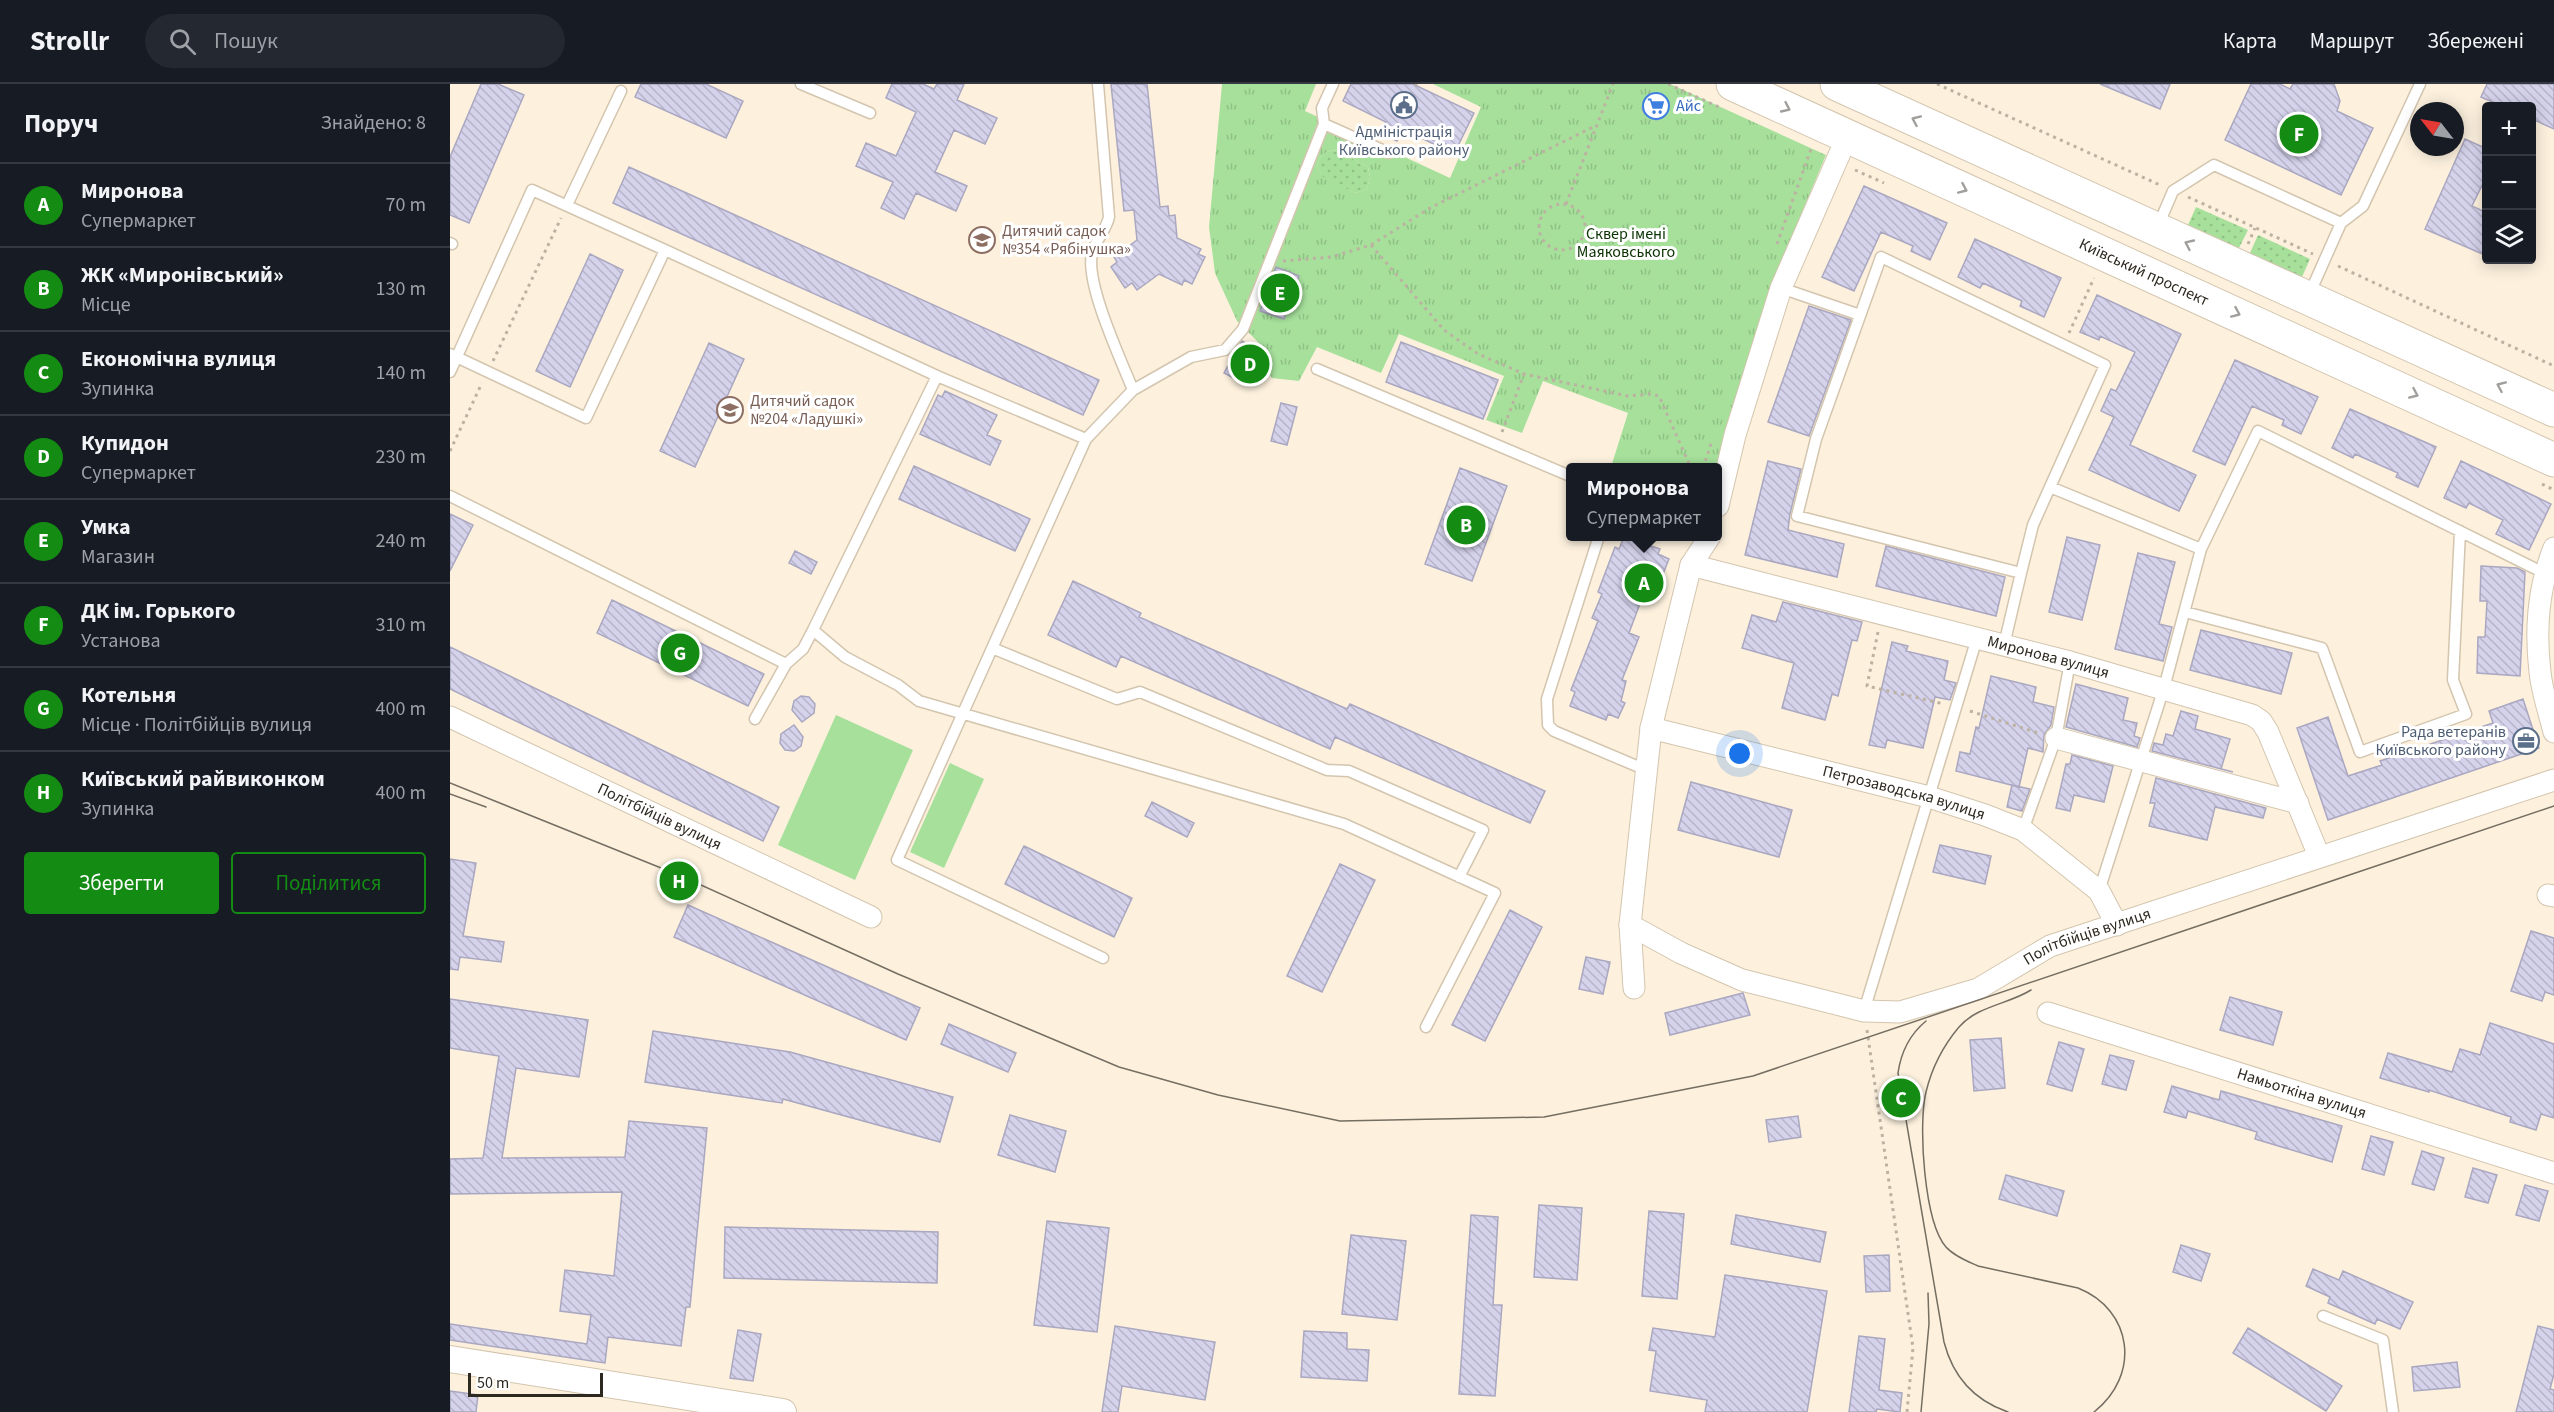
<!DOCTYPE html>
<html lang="uk">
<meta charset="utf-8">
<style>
body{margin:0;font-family:"Source Sans 3",sans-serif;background:#242831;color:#f1f3f6}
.controls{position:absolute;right:18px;top:18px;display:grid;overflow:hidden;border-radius:6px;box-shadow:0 3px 15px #0003}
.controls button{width:54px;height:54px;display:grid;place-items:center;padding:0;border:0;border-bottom:2px solid #363941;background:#171b24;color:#f1f3f6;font:30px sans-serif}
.compass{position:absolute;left:1960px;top:18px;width:54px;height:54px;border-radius:50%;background:#171b24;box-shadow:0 3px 15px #0003;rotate:301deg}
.scale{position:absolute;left:18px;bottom:15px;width:135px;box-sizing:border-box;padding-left:6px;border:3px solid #2e2920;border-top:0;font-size:16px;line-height:21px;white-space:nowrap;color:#2e2920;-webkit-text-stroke:4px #fff;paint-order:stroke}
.you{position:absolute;left:1290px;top:670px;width:21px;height:21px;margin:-15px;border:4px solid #fff;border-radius:50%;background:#1a73e8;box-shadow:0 0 0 9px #1a73e833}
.badge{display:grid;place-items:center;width:39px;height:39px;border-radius:50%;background:#148b13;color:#fff;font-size:20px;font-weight:700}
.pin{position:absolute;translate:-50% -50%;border:3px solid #fff;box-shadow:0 2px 6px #0006}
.popup{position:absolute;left:1116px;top:379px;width:156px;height:78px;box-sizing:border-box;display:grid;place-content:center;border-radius:6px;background:#171b24;filter:drop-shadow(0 2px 4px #0005);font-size:20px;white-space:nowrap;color:#9ea1a6}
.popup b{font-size:22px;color:#f1f3f6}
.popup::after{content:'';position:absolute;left:50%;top:100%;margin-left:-12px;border:12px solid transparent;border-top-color:#171b24}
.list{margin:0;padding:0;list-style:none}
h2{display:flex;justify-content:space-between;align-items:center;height:78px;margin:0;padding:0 24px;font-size:26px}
h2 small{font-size:20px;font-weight:400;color:#9ea1a6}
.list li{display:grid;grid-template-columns:39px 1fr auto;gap:18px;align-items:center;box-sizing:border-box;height:84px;padding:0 24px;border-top:2px solid #363941}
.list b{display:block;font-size:22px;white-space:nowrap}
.list p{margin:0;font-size:20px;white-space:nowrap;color:#9ea1a6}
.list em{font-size:20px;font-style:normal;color:#9ea1a6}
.actions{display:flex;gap:12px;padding:18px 24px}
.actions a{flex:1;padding:14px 0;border:2px solid #148b13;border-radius:6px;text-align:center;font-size:21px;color:#148b13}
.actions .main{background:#148b13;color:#fff}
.icon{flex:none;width:33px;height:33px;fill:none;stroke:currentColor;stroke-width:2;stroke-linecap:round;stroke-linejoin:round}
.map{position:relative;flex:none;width:2104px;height:1328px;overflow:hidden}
header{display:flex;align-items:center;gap:36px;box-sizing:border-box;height:84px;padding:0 30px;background:#171b24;border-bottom:2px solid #363941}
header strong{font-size:28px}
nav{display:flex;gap:33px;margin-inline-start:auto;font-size:21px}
.search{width:420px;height:54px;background:#242831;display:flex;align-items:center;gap:15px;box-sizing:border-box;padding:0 21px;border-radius:33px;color:#9ea1a6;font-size:22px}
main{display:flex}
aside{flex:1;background:#171b24}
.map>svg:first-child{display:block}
</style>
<header>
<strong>Strollr</strong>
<div class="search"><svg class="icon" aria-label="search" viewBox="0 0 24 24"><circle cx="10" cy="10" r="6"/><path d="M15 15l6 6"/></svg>Пошук</div>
<nav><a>Карта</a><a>Маршрут</a><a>Збережені</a></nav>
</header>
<main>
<aside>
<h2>Поруч<small>Знайдено: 8</small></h2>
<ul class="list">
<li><span class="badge">A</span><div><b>Миронова</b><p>Супермаркет</p></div><em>70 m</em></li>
<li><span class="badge">B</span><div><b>ЖК «Миронівський»</b><p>Місце</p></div><em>130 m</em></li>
<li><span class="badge">C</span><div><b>Економічна вулиця</b><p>Зупинка</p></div><em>140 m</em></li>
<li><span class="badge">D</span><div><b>Купидон</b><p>Супермаркет</p></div><em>230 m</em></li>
<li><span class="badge">E</span><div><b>Умка</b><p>Магазин</p></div><em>240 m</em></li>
<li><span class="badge">F</span><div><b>ДК ім. Горького</b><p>Установа</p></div><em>310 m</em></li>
<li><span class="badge">G</span><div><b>Котельня</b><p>Місце · Політбійців вулиця</p></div><em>400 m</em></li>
<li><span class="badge">H</span><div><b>Київський райвиконком</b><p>Зупинка</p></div><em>400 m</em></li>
</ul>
<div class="actions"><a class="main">Зберегти</a><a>Поділитися</a></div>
</aside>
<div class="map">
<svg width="2104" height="1328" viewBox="0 0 2104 1328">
<defs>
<pattern id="grass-dots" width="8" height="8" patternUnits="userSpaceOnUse" patternTransform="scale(1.5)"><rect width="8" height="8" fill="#a6e09b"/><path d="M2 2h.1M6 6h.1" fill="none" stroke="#8fc085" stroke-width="1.8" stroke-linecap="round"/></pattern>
<pattern id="park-tufts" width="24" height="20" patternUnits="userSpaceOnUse" patternTransform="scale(1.5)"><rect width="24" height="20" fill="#a6e09b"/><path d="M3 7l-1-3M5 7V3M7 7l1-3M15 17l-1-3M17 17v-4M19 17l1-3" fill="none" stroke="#8fc085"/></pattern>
<pattern id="building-back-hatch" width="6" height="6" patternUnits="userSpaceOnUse" patternTransform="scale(1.5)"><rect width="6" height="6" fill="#d5d2ec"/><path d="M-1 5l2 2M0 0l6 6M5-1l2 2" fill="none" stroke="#b7b4ca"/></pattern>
</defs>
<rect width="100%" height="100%" fill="#fdf1de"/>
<path fill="url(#grass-dots)" d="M882 66 888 67 918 83 920 93 917 105 905 109 872 93 867 81C870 72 873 69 882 66Z
M1746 123 1798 146 1789 164 1738 141Z
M1808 151 1860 175 1852 193 1800 169Z"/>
<path fill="url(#park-tufts)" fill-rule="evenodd" d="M772 0H866L855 27 1000 94 1031 23 983 0H1220L1376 71 1352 128 1268 400V384L1161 383 1178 329 1093 297 1072 349 1036 336 1054 292 949 250 931 289 867 263 849 297 822 294 812 278 817 267 787 237 765 189 759 143ZM882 66 888 67 918 83 920 93 917 105 905 109 872 92 867 81C870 72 873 69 882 66Z"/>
<path fill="#a6e09b" d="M386 631 463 666 405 796 328 761Z
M500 679 534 695 494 784 460 768Z"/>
<path fill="url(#building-back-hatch)" stroke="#aaa7c0" stroke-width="1.5" d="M31 0H48L74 11 19 139 0 131V73Z
M191 0H256L293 17 276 54 185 13Z
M442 0H473L484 5 487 0H514L507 16 547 34 535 60 504 46 485 88 517 102 506 127 466 109 454 135 431 124 443 98 406 82 416 59 446 72 466 28 436 14Z
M661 0H697L710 123 718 122 719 132 725 131 727 154 751 165 748 170 755 173 742 200 734 196 732 201 709 190 687 206 682 199 675 204 661 183 667 178 664 173 687 156 684 126 674 127Z
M901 0H963L1024 29 1004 70 953 45 947 57 930 49 936 38 893 17Z
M1650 0H1720L1710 25Z
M1801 0H1830L1840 5 1843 0H1884L1890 17 1887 27 1923 44 1891 111 1775 56Z
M2037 0H2104V45L2082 35V22H2052L2031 13Z
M1199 10 1219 20 1212 34 1206 36 1194 29 1192 24Z
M2015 55 2037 65V91L2022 122 2037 129V172L1975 145Z
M179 83 649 296 633 331 163 119Z
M1414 102 1497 139 1480 176 1461 167 1463 162 1431 148 1404 207 1372 193Z
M1525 155 1611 194 1594 233 1570 222 1572 217 1533 199 1530 204 1508 193Z
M140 170 173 186 120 303 86 287Z
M826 183 849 192 834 235 810 227Z
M1647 211 1731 250 1680 361 1746 391 1729 427 1639 386 1664 333 1651 327 1661 305 1666 307 1685 268 1650 252 1649 256 1630 248Z
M1359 222 1401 236 1359 352 1318 338Z
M792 257 814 269 797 301 774 289Z
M951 258 1048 296 1033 335 936 298Z
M259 259 294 275 245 383 210 367Z
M1785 276 1868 313 1851 350 1832 341 1834 336 1802 322 1775 381 1743 367Z
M495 307 547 331 537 351 551 357 540 381 470 350 488 311 492 313Z
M831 319 847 323 837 361 821 357Z
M1900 325 1986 363 1968 403 1946 393 1948 389 1905 370 1903 374 1882 364Z
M1318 377 1351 385 1340 430 1338 446 1394 460 1387 493 1295 471Z
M2011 377 2101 420 2079 466 2046 450 2053 436 2019 419 2016 424 1994 414Z
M464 382 580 435 565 467 449 415Z
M1010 384 1057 402 1022 497 975 480Z
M0 430 23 441 0 487Z
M1174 453 1210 465 1208 470 1219 475 1213 490 1210 489 1199 507 1195 506 1179 549 1189 553 1172 596 1176 597 1171 617 1175 619 1168 634 1158 630 1156 636 1120 622 1125 608 1121 606 1148 537 1142 534 1152 510 1148 508 1165 463 1169 465Z
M1617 453 1650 461 1632 536 1599 528Z
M1436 462 1555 493 1546 532 1426 502Z
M345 467 367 478 361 490 339 479Z
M1688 469 1725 478 1709 540 1722 543 1713 577 1665 565Z
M2031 482 2067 484 2075 488 2070 592 2027 589 2028 553H2035L2037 517H2030Z
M623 497 691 529 689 533 897 625 900 620 1095 707 1080 739 885 653 880 665 671 572 666 583 598 551Z
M162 516 314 590 298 622 147 549Z
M1333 518 1412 538 1407 557 1402 556 1388 612 1382 610 1375 636 1332 624 1344 579 1292 564 1302 531 1326 538Z
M1751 546 1842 569 1831 610 1740 586Z
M1442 558 1458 562 1456 567 1498 577 1494 596 1506 599 1500 616 1485 613 1473 664 1437 656 1435 664 1419 661Z
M0 563 329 723 313 757 0 605Z
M1541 592 1586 603 1583 618 1604 623 1601 641 1594 651 1593 668 1578 664 1569 703 1506 687 1510 668 1520 670 1526 643 1529 644Z
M1626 600 1678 614 1673 636 1687 639 1684 652 1690 654 1687 663 1616 643Z
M351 612 359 613 365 620 364 629 352 638 342 626 344 617Z
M2073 615 2089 664 1878 736 1847 644 1878 633 1898 692 1932 681 1930 677 2043 639 2039 627Z
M1731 627 1748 632 1745 645 1780 655 1771 685 1783 688 1702 667 1704 659 1713 661 1716 650 1723 652Z
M344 641 353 653 351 662 344 667 335 666 330 659 331 650Z
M1622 671 1663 682 1654 718 1624 711 1620 727 1606 724 1616 680H1620Z
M1706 694 1816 724 1813 734 1765 723 1757 756 1699 742 1705 719H1700Z
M1241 698 1342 726 1329 773 1228 746Z
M1562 701 1580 705 1572 727 1557 723Z
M702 718 744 739 737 753 695 732Z
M1490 761 1541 772 1535 800 1483 788Z
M574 762 682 814 664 853 555 800Z
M0 775 26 779 13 852 54 858 51 878 10 873 8 886 0 885Z
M890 780 925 796 872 908 837 892Z
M238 821 470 924 456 956 224 853Z
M1060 826 1092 843 1035 957 1002 941Z
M2081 847 2104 854V911L2095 908 2092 917 2061 907Z
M1136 873 1160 878 1153 910 1129 905Z
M1293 909 1300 931 1220 951 1215 929Z
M1780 913 1832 928 1823 961 1770 946Z
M0 915 138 936 129 993 66 984 52 1074 175 1073 179 1037 257 1044 240 1223H236L231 1262 158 1253 155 1279 0 1256V1240L137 1260 141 1231 110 1227 115 1186 164 1192 172 1108 0 1110V1075L33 1074 49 972 0 964Z
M2040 939 2104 960V1034L2091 1030 2086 1046 2060 1038 2061 1033 1979 1006V1008L1930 994 1938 969 2002 988 2010 965 2030 971Z
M499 940 566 969 558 988 491 960Z
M203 947 340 968 503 1013 490 1058 333 1015 332 1019 195 998Z
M1551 954 1555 1004 1524 1007 1520 956Z
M1609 958 1634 965 1622 1007 1597 1000Z
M1660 971 1684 977 1676 1006 1652 1000Z
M1722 1002 1769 1016 1771 1007 1892 1042 1882 1078 1805 1055 1807 1048 1738 1027 1736 1034 1714 1028Z
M560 1031 616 1047 605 1088 548 1071Z
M1348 1032 1351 1053 1319 1058 1316 1036Z
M1921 1052 1943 1058 1934 1091 1912 1085Z
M1972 1067 1994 1074 1984 1106 1962 1100Z
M2023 1084 2047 1091 2038 1119 2015 1113Z
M1556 1091 1614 1107 1607 1132 1549 1115Z
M2075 1101 2098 1107 2089 1137 2066 1131Z
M1089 1121 1132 1124 1127 1196 1084 1193Z
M1199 1127 1234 1130 1227 1215 1192 1212Z
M1021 1131 1048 1133 1043 1221H1052L1045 1312 1009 1310Z
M1286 1131 1376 1148 1370 1178 1281 1160Z
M597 1137 659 1144 647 1248 584 1241Z
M275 1143 488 1148 487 1199 274 1194Z
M901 1151 956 1157 947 1236 892 1230Z
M1731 1161 1760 1170 1751 1197 1723 1188Z
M1439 1171 1440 1207 1416 1208 1414 1172Z
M1863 1185 1889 1196 1893 1187 1963 1218 1950 1245 1927 1235 1925 1240 1878 1219 1880 1213 1856 1202Z
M1275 1191 1377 1207 1357 1328H1255L1257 1316 1200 1307 1206 1267 1199 1266 1203 1244 1265 1253Z
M665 1242 765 1258 755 1316 672 1302 668 1328H652Z
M2088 1242 2104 1246V1290L2100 1305 2104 1306V1328H2066Z
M1798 1244 1892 1302 1876 1327 1783 1269Z
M288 1246 311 1250 303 1297 280 1294Z
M854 1247 897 1249V1265L919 1266 917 1297 851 1293Z
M1409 1252 1435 1255 1429 1306 1452 1309 1450 1328 1427 1325 1426 1328H1399Z
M2007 1278 2010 1303 1964 1307 1962 1283Z
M0 1307 28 1311 26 1328H0Z"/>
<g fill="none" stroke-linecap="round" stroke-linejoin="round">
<defs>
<path id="service" d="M351 0 420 29
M874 40 872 24 883 0
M117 121 171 7
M1708 142 1723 107 1764 81 1891 139
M0 159 2 160
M1331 204 1410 231
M1859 211 1891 139 1913 122 1970 0
M0 270 136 334 215 166 487 292 636 355 683 306C671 276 635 199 642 170 645 156 656 147 659 133L648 0
M867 285 1120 392
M0 288 82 106 215 166
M487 292 363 546 395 573 448 601 469 617 894 740 1045 809 976 943
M683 306 741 273 775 266 793 245 874 40 939 69
M636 355 447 776 653 874
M1600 403 1583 441 1571 489 1347 432 1366 355 1431 173 1655 281 1600 403 1751 465
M0 412 336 580
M1149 452 1097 615 1098 641 1104 647 1196 686
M1735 528 1872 564 1910 668 2016 630 2003 596 2010 447
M1554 561 1571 489
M542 564 667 615 690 608 877 686 899 687 1033 746 1009 793
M305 635 336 580 353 565 363 546
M1573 746 1606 654 1620 578
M1649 807 1714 604 1751 465 1808 347 2098 491
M1414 927 1527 554
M1873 1232 1933 1256 1943 1328"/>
<g id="minor">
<path d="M1268 422 1285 351 1331 204 1397 53"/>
<path d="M2104 464C2088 504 2085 546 2090 588 2092 608 2099 628 2104 648"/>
<path id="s1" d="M1241 481 1620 578 1802 631 1811 637 1818 648 1869 772"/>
<path id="s2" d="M0 633 421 833"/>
<path id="s3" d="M1201 644 1479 713 1535 731 1573 746 1649 807 1667 841"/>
<path d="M1606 654 1848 719"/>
<path d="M2098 811 2104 812"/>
<path id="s4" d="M1180 841 1231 869 1292 896 1414 927 1450 928 1528 905 1600 862 2104 696"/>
<path d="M1184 904 1180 841 1201 644 1241 481 1260 452"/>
<path id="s5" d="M1598 929 2104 1089"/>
</g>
<path id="tertiary" d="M0 1275 333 1328"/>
<g id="primary">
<path id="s6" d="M1283 0 2104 376"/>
<path d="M1387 0 2104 326"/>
</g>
</defs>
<use href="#service" stroke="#d3c5ae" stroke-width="13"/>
<use href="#minor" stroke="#d3c5ae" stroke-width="23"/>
<use href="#tertiary" stroke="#d3c5ae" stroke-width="28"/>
<use href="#primary" stroke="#d3c5ae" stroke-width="35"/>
<path stroke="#bcb2a2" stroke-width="3" stroke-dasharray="3 4.5" stroke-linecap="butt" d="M1218 0 1271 24
M1487 0 1710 101
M966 2V0
M1405 86 1434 99
M1738 113 1863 170
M1089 143a23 23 0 1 1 46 0a23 23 0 1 1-46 0Z
M1116 120 1163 0
M1327 160 1361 65
M1798 160 1805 144
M921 161 994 246 1028 270 1074 290 1178 312 1202 310 1209 312 1241 384
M833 177 881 173 921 161 980 124 1147 41
M1888 182 2104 282
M1619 249 1644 194
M43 277 111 134
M1052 348 1074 290
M0 367 32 299
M1253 384 1262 357
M2092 400 2104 406
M1428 548 1417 602 1494 620
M1520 627 1588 649
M1417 946 1463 1264 1457 1328"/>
<use href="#service" stroke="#fff" stroke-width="10"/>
<use href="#minor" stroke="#fff" stroke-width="21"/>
<use href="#tertiary" stroke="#fff" stroke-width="26"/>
<use href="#primary" stroke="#fff" stroke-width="33"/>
<path stroke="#756e62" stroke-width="1.5" d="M0 699 231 792 448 890 669 983 768 1011 890 1037 1094 1033 1303 992 2104 722
M0 710 36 723
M1581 906C1559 920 1527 922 1509 943 1493 962 1482 983 1476 1008 1468 1040 1474 1138 1496 1163 1504 1172 1517 1177 1528 1182L1628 1204C1683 1226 1691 1291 1644 1328
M1476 937C1459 951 1451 968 1448 989L1494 1258C1503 1293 1523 1316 1558 1328
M1471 1328 1479 1240 1478 1209"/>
</g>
<defs><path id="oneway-chevron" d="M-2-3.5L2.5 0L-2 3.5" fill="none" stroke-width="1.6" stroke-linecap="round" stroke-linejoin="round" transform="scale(1.5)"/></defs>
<g stroke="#a19f9b">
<use href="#oneway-chevron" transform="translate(1336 24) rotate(25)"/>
<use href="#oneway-chevron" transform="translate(1466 36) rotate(-156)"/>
<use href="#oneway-chevron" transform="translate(1513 105) rotate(24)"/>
<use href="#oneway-chevron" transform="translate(1739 160) rotate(-155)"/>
<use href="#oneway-chevron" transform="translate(1786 229) rotate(24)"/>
<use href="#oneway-chevron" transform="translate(2051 302) rotate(-156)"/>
<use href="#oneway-chevron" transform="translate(1964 310) rotate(24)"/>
</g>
<defs>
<symbol id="civic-ring" viewBox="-11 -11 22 22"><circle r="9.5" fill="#fff" stroke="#5c6f8a" stroke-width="1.5"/><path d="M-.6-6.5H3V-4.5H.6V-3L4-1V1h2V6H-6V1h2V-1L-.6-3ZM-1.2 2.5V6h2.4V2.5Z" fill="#5c6f8a"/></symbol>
<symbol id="supermarket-ring" viewBox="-11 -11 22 22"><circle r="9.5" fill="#fff" stroke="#3f7fe0" stroke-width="1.5"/><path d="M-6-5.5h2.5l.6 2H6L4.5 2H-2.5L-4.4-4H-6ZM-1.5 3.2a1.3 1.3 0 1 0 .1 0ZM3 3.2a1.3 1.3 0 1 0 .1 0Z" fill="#3f7fe0"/></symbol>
<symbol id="school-ring" viewBox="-11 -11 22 22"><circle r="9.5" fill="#fff" stroke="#8d6e63" stroke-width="1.5"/><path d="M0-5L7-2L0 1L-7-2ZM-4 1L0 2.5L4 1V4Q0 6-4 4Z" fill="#8d6e63"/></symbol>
<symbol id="office-ring" viewBox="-11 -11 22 22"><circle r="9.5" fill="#fff" stroke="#5c6f8a" stroke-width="1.5"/><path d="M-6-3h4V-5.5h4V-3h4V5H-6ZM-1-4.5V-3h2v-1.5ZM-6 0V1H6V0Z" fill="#5c6f8a"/></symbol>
</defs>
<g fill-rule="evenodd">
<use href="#civic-ring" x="939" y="6" width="30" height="30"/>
<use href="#supermarket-ring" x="1191" y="7" width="30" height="30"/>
<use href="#school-ring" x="517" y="141" width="30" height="30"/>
<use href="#school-ring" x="265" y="311" width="30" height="30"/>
<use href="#office-ring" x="2061" y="642" width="30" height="30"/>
</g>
<g text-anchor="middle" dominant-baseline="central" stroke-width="6" stroke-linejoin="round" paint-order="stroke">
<g font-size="16" fill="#366cbe" stroke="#fff" text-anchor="start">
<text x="1226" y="22">Айс</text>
</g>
<g font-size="16" fill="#4e5e75" stroke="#fff">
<text x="954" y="48">Адміністрація<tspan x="954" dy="18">Київського району</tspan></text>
<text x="2056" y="648" text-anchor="end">Рада ветеранів<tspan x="2056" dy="18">Київського району</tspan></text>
</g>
<g font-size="16" fill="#785e54" stroke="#fff" text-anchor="start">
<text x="552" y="147">Дитячий садок<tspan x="552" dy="18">№354 «Рябінушка»</tspan></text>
<text x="300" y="317">Дитячий садок<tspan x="300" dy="18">№204 «Ладушкі»</tspan></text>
</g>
<g font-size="16" fill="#0a3302" stroke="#fff">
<text x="1176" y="150">Сквер імені<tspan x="1176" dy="18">Маяковського</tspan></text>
</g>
<g font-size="16" fill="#2e2920" stroke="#fff">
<text stroke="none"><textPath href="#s6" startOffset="452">Київський проспект</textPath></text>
<text stroke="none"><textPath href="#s1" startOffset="369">Миронова вулиця</textPath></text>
<text stroke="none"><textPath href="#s3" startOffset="261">Петрозаводська вулиця</textPath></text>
<text stroke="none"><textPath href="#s2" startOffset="232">Політбійців вулиця</textPath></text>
<text stroke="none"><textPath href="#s4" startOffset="490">Політбійців вулиця</textPath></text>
<text stroke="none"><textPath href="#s5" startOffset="266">Намьоткіна вулиця</textPath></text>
</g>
</g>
</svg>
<div class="controls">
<button>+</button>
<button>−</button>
<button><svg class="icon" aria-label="layers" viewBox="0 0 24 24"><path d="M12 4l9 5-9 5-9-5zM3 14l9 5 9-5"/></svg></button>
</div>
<svg class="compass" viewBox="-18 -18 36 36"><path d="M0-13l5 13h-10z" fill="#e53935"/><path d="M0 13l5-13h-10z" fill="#9ea1a6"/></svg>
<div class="scale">50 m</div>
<div class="you"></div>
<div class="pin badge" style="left:1194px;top:499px">A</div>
<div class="popup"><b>Миронова</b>Супермаркет</div>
<div class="pin badge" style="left:1016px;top:441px">B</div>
<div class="pin badge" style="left:1451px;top:1014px">C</div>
<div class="pin badge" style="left:800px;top:280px">D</div>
<div class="pin badge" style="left:830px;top:209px">E</div>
<div class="pin badge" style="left:1849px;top:50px">F</div>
<div class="pin badge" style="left:230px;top:569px">G</div>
<div class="pin badge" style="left:229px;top:797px">H</div>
</div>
</main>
